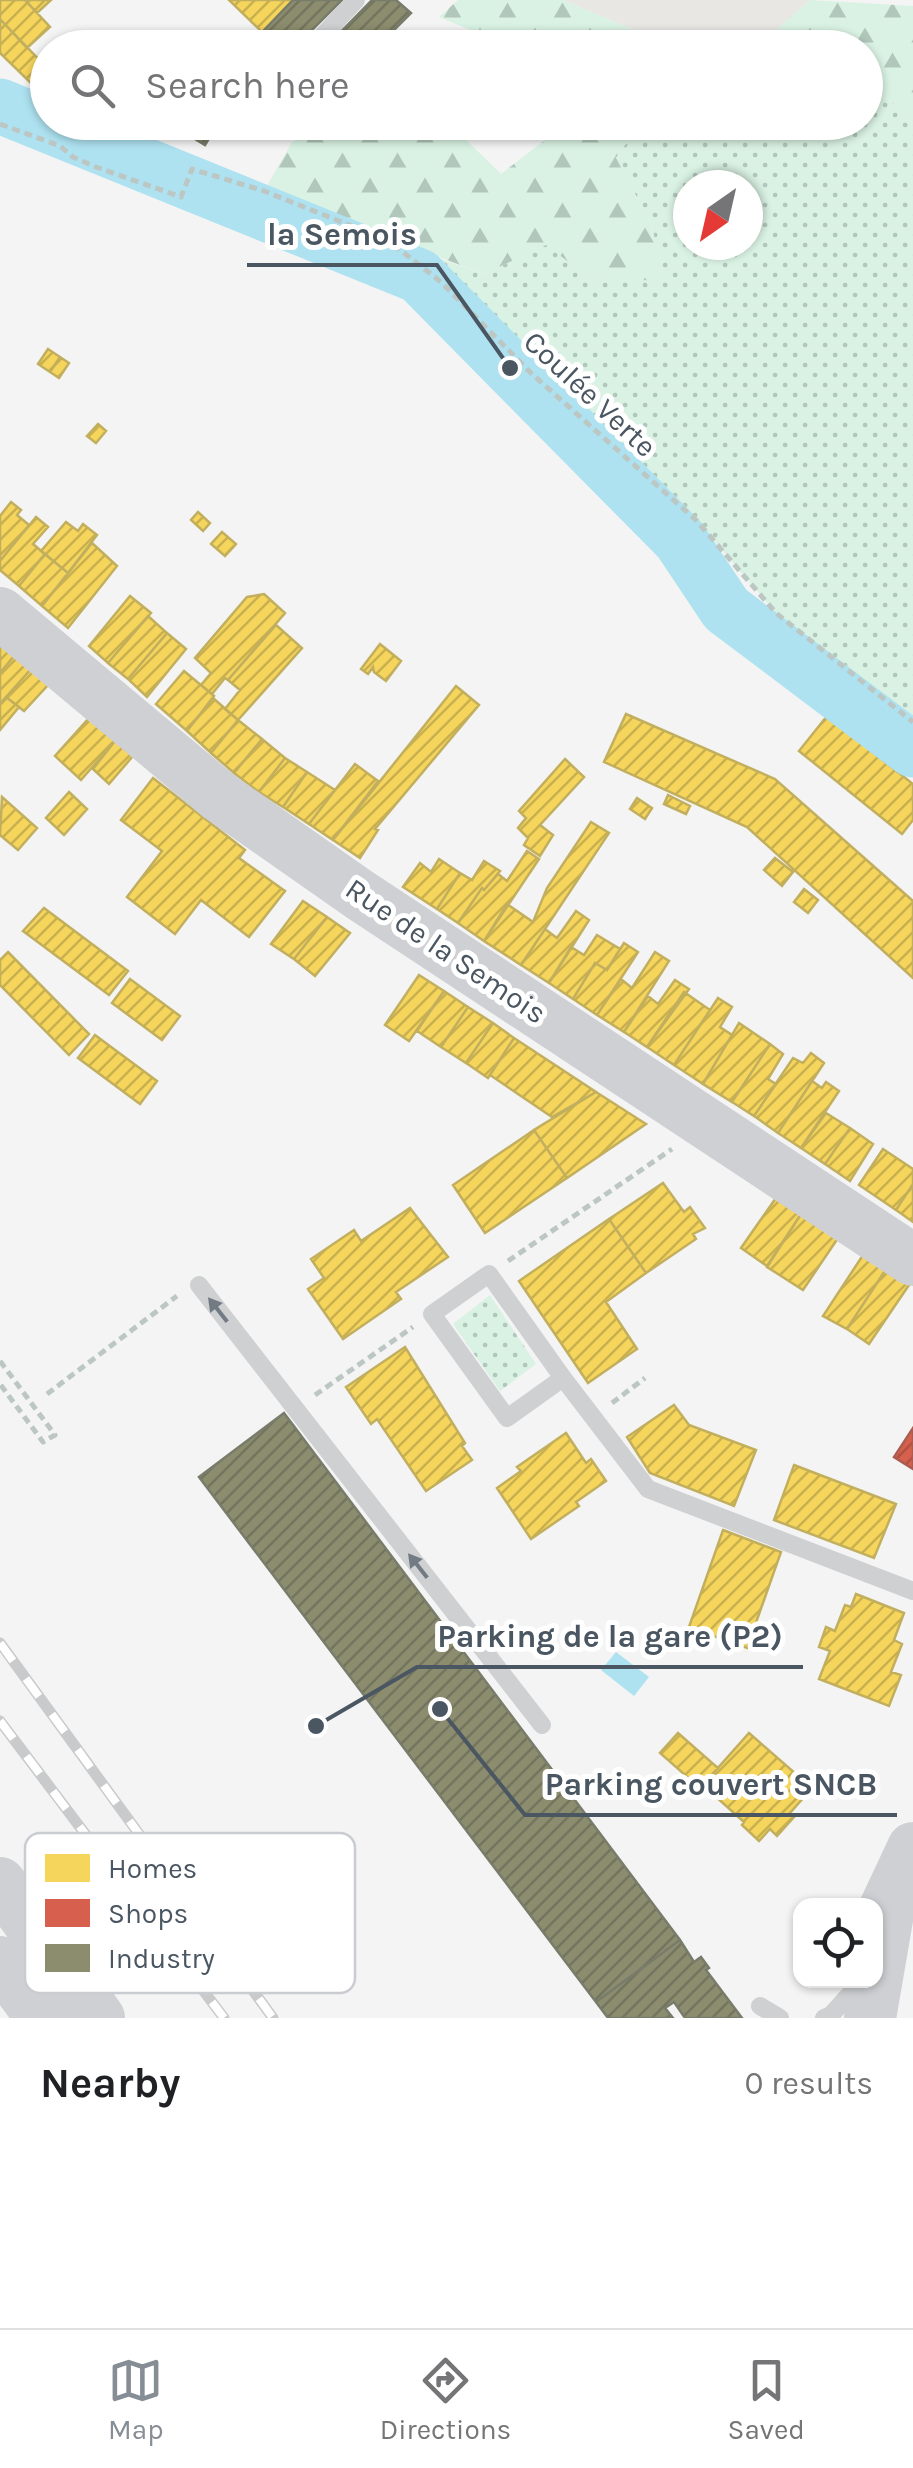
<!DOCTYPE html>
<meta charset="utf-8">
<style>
body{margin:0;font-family:Karla,sans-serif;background:#f2f2f2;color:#202124}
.controls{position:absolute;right:30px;bottom:30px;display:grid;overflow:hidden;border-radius:20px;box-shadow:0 2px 8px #0004}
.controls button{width:90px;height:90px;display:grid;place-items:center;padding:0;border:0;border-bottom:2px solid #e0e0e0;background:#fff;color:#202124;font:50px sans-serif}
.compass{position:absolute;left:673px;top:170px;width:90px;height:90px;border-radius:50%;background:#fff;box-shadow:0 2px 8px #0004;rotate:214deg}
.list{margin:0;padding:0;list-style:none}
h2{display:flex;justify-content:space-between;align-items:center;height:130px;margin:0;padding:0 40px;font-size:42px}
h2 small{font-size:32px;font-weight:400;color:#757577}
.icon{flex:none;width:55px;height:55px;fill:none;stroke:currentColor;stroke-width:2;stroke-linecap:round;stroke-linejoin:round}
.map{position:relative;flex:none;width:913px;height:2018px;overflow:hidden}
.search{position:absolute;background:#fff;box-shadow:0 2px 8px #0004;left:30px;right:30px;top:30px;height:110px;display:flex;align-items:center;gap:25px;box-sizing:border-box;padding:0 35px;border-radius:55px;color:#757577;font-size:38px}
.sheet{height:310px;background:#fff}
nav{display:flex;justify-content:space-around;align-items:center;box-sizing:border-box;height:140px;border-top:2px solid #e0e0e0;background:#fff;font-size:28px;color:#757577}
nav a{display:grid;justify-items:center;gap:5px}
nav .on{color:#868d94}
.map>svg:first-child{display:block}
</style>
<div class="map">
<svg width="913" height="2018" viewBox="0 0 913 2018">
<defs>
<pattern id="grass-dots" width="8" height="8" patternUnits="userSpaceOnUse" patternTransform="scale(2.5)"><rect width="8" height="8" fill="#d9f2e3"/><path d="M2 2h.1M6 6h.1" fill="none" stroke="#b2c7bb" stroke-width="1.8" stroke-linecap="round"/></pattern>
<pattern id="forest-firs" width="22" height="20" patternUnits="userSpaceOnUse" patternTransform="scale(2.5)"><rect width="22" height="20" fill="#d9f2e3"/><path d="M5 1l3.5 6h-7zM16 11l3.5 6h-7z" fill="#b2c7bb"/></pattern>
<pattern id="homes-hatch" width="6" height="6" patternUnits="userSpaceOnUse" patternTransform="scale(2.5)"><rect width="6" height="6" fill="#f6d55c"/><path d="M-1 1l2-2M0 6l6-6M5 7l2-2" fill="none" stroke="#c9b04f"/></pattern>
<pattern id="shops-hatch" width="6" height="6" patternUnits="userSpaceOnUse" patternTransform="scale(2.5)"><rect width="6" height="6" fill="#d6604d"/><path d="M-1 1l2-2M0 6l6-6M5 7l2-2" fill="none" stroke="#b05243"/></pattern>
<pattern id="industry-hatch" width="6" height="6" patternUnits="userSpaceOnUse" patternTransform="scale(2.5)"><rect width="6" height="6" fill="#8c8c6e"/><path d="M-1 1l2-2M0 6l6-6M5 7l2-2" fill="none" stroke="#74755e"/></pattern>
</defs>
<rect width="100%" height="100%" fill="#f4f4f4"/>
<path fill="#e8e7e3" d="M563 0H810L757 48 674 47Z"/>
<path fill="url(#grass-dots)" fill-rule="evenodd" d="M866 78 913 123V722L776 613 696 520 532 374 441 282 389 241 484 274 546 244 590 278 665 280 651 224 615 156 645 123 866 122ZM688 185H748V245H688Z
M490 1295 536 1364 500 1391 453 1324Z"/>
<path fill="url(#forest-firs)" d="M458 0H563L674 47H512L439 17Z
M810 0 913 6V123L866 78V48L757 47Z
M339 123H449L501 174 567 123H645L615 156 651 224 666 281 590 278 546 245 484 274 264 191 292 142Z"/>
<path fill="#aee2f0" d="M616 1652 649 1677 634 1696 601 1670Z"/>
<path fill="url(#homes-hatch)" stroke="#c2af5e" stroke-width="2.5" d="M0 0H25L50 27 27 48 0 19Z
M25 0H51L37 13Z
M229 0H293L262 32Z
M0 19 48 69V76L36 88 0 53Z
M48 349 60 357 50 372 38 364Z
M60 357 69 363 59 378 50 372Z
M98 424 106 431 96 443 87 436Z
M11 502 21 510 17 515 29 525 0 561V516Z
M198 512 210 523 203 531 191 520Z
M36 517 48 527 33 544 45 554 19 586 0 570V561Z
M66 522 78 531 83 524 97 535 68 573 41 551Z
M222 532 236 544 225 556 211 544Z
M92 543 117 566 68 628 42 606Z
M45 554 68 573 42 606 19 586Z
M264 594 285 613 228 680 225 678 212 694 201 685 211 673 195 658 247 597Z
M130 596 151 613 108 663 89 646Z
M148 616 167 633 128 679 108 663Z
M276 625 302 648 238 720 225 709 240 690 228 680Z
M167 633 186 649 147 697 128 679Z
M0 644 14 656 0 673Z
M380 644 401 661 386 681 374 672 373 667 368 674 361 669Z
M14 656 31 669 0 704V673Z
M31 669 48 685 24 711 6 697Z
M184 671 214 696 187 731 156 704Z
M456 686 479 705 375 829 378 830 360 858 333 840Z
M6 697 19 707 0 730V704Z
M213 698 238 720 211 753 187 731Z
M626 714 775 779 913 901V978L747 827 604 762Z
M827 716 913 784V820L902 834 799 751Z
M89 718 115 741 81 780 55 756Z
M238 720 262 739 234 773 211 753Z
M262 739 285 758 259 792 234 773Z
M115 741 133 756 109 784 93 769Z
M285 758 307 772 283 807 259 792Z
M565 759 584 777 540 825 553 835 540 856 524 845 528 838 518 828 526 818 519 811Z
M355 764 378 781 333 840 309 824Z
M307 772 335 790 309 824 283 807Z
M153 778 245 850 239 858 285 891 249 937 201 900 175 934 127 897 162 851 121 820Z
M69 792 87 809 64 835 46 818Z
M668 795 690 806 686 814 664 804Z
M2 797 37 828 18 850 0 835Z
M637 798 652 808 645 819 630 809Z
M591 822 609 833 521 965 484 941 507 904 533 922 547 888Z
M527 851 539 859 484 941 458 923 482 888 484 890 498 874 507 881Z
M775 858 793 872 782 886 764 870Z
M439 859 460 873 437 909 403 887 420 863 431 872Z
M484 861 500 871 484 890 482 888 458 923 437 909 460 873 472 880Z
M804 889 818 900 808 913 794 902Z
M303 901 327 917 294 959 271 944Z
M44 908 128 971 109 995 23 931Z
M576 911 589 920 549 983 521 965 545 929 557 938Z
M327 917 350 933 315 976 294 959Z
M597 935 620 949 607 970 595 963 573 999 549 983 571 947 584 955Z
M624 943 638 952 597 1015 573 999 595 963 607 970Z
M8 952 89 1034 69 1055 0 985V960Z
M655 952 669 961 624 1032 597 1015 621 979 632 988Z
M419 975 444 991 409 1041 385 1025Z
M130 979 180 1016 162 1040 112 1003Z
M675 980 689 989 647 1047 624 1032 648 996 658 1004Z
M444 991 468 1007 441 1047 417 1031Z
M684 992 710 1010 674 1065 647 1047Z
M718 998 732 1007 720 1027 732 1035 703 1084 674 1065Z
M468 1007 493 1023 466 1063 441 1047Z
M493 1023 514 1038 488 1078 466 1063Z
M739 1023 770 1044 732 1102 703 1084Z
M95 1035 157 1081 140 1104 78 1058Z
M514 1038 596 1092 552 1117 490 1075Z
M770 1044 783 1054 768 1079 776 1084 754 1116 732 1102Z
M811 1053 824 1063 778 1133 754 1116 793 1058 803 1063Z
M812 1081 822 1088 826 1082 839 1091 801 1148 778 1133Z
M596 1092 646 1124 567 1178 534 1130Z
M826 1113 850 1128 825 1164 801 1148Z
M850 1128 873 1144 850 1181 825 1164Z
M534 1130 567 1178 485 1233 453 1185Z
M883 1149 913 1169V1184L896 1210 859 1185Z
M663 1183 684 1212 690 1207 705 1228 693 1234 696 1239 646 1273 609 1219Z
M913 1184V1222L896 1210Z
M778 1195 803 1211 767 1266 741 1248Z
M410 1208 448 1257 396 1292 401 1299 343 1339 308 1289 324 1278 311 1259 354 1230 361 1241Z
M803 1211 840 1235 803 1290 767 1267Z
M609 1219 646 1273 606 1302 637 1349 588 1383 519 1281Z
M865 1252 888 1266 847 1329 823 1316Z
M888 1266 911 1282 869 1344 847 1329Z
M405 1347 465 1443 462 1446 472 1460 426 1491 377 1419 371 1424 346 1387Z
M674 1405 689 1425 756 1450 734 1506 650 1473 627 1437Z
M566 1433 586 1463 591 1459 606 1481 576 1502 579 1506 531 1539 497 1488 521 1471 517 1467Z
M794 1465 896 1504 874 1558 774 1520Z
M723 1530 781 1552 747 1648 689 1627Z
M856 1594 904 1613 894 1640 902 1644 891 1672 901 1675 889 1706 819 1679 830 1651 819 1647 826 1627 835 1631 845 1605 851 1607Z
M678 1733 718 1768 700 1788 660 1753Z
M749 1733 812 1788 790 1813 794 1817 777 1836 770 1829 759 1841 742 1825 744 1822 714 1795 711 1798 700 1788Z"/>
<path fill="url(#shops-hatch)" stroke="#ac5d53" stroke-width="2.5" d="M913 1428V1469L894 1457Z"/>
<path fill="url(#industry-hatch)" stroke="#787c6a" stroke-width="2.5" d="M293 0H342L294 48H247Z
M372 0H396L411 13 376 48H325Z
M183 122H219L205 145 180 130Z
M284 1413 680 1940 596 2002 199 1477Z
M680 1940 694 1962 701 1957 709 1968 706 1970 742 2018H685L674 2002 665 2008 673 2018H608L596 2002Z"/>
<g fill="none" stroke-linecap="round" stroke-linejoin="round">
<path stroke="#aee2f0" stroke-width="55" d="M0 106 419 276 680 540 726 609 913 750"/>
<path stroke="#bcc7c4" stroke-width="5" stroke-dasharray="8 5" stroke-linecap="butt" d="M0 124 60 146 73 157 96 167 181 197 192 169 264 191 389 241 441 282 532 374 696 520 776 613 913 722
M508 1261 672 1149
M0 1361 55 1435 43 1442 0 1384
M47 1394 177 1296
M315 1395 413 1327
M612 1403 645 1378"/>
<path stroke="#ced0d2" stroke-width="18" d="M311 48 356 0
M199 1285 542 1725
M563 1378 507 1418 432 1314 489 1274 563 1378 648 1489 913 1591
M760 2006 780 2018
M824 2018 831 2015 849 1995"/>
<path stroke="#ced0d4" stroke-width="52" d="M0 613 220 797 360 895 913 1260
M0 1883 99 2018
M876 1927 913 1848
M0 1962 42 2018
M870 2018 891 1896"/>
<defs>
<path id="rail" d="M0 1643 273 2018
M0 1721 224 2018"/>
</defs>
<use href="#rail" stroke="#c9cacc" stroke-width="11"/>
<use href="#rail" stroke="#fff" stroke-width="8" stroke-dasharray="22" stroke-linecap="butt"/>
</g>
<defs><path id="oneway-solid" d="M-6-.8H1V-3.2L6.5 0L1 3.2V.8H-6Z" transform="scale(2.5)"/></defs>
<g fill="#727b83">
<use href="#oneway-solid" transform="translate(218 1310) rotate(-128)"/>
<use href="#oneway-solid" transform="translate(418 1566) rotate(-128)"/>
</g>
<g text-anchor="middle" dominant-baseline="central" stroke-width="10" stroke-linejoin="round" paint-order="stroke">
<g font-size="30" fill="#4a5661" stroke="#fff">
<text transform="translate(590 394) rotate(43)">Coulée Verte</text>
<text transform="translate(446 951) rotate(34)">Rue de la Semois</text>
</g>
</g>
<rect x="25" y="1833" width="330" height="160" rx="15" fill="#fff" stroke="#c9ccd0" stroke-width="2.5"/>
<rect x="45" y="1854" width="45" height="28" fill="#f6d55c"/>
<rect x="45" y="1899" width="45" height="28" fill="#d6604d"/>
<rect x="45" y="1944" width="45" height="28" fill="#8c8c6e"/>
<g font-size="28" fill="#4a5661">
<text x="108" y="1878">Homes</text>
<text x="108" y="1923">Shops</text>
<text x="108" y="1968">Industry</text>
</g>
<path fill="none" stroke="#4a5661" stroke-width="4" d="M510 368L437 265H247M316 1726L417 1667H803M440 1709L525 1815H897"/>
<g fill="#4a5661" stroke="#fff" stroke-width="4">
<circle cx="510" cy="368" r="10"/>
<circle cx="316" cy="1726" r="10"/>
<circle cx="440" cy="1709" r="10"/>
</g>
<g font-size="32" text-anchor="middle" font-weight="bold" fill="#4a5661" stroke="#fff" stroke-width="10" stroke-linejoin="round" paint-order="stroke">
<text x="342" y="245">la Semois</text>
<text x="610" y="1647">Parking de la gare (P2)</text>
<text x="711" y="1795">Parking couvert SNCB</text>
</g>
</svg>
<div class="controls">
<button><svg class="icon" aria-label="locate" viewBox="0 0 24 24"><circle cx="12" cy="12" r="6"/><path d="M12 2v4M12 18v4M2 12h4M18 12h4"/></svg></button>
</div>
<svg class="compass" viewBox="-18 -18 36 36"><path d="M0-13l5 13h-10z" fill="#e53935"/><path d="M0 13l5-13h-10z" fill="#757577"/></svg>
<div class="search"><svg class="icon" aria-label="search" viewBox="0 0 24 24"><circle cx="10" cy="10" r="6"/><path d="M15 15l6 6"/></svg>Search here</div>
</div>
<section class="sheet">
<h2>Nearby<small>0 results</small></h2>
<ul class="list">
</ul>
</section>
<nav>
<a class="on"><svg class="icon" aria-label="map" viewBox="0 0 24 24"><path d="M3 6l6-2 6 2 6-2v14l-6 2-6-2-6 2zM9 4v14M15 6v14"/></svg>Map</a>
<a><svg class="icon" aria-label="directions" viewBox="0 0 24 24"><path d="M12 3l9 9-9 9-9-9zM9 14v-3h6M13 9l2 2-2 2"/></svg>Directions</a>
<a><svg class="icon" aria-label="saved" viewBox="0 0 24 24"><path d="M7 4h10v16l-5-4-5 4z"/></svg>Saved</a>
</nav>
